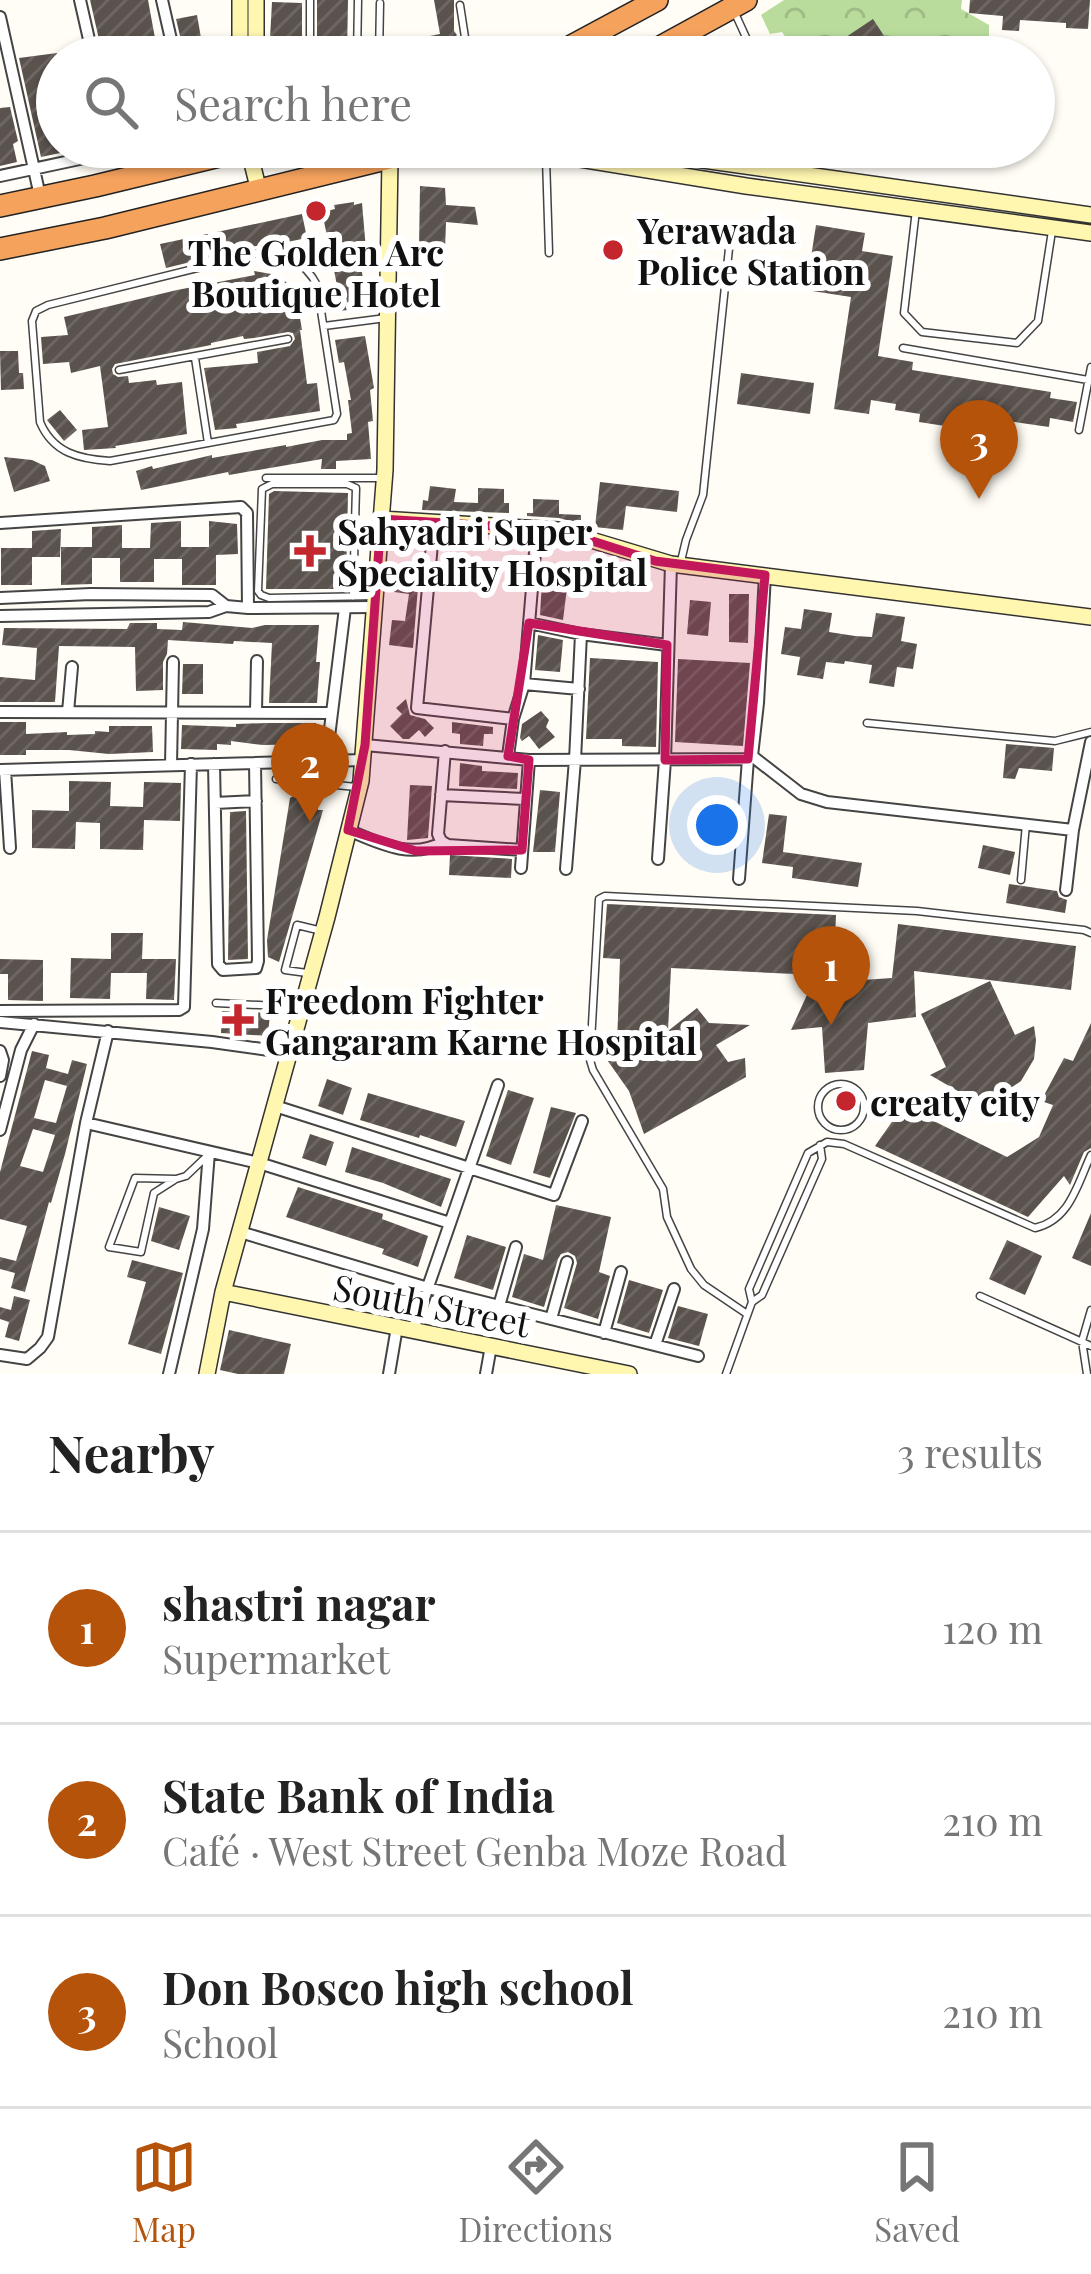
<!DOCTYPE html>
<meta charset="utf-8">
<style>
body{margin:0;font-family:"Playfair Display",serif;background:#f6f6f6;color:#222}
.you{position:absolute;left:717px;top:825px;width:42px;height:42px;margin:-30px;border:9px solid #fff;border-radius:50%;background:#1a73e8;box-shadow:0 0 0 18px #1a73e833}
.badge{display:grid;place-items:center;width:78px;height:78px;border-radius:50%;background:#b45309;color:#fff;font-size:39px;font-weight:700}
.pin{position:absolute;translate:-50% -99px;filter:drop-shadow(0 3px 6px #0008)}
.pin::after{content:'';position:absolute;top:63px;width:42px;height:36px;background:inherit;clip-path:polygon(0 0,100% 0,50% 100%)}
.list{margin:0;padding:0;list-style:none}
h2{display:flex;justify-content:space-between;align-items:center;height:156px;margin:0;padding:0 48px;font-size:51px}
h2 small{font-size:39px;font-weight:400;color:#767676}
.list li{display:grid;grid-template-columns:78px 1fr auto;gap:36px;align-items:center;box-sizing:border-box;height:192px;padding:0 48px;border-top:3px solid #e0e0e0}
.list b{display:block;font-size:45px;white-space:nowrap}
.list p{margin:0;font-size:39px;white-space:nowrap;color:#767676}
.list em{font-size:39px;font-style:normal;color:#767676}
.icon{flex:none;width:66px;height:66px;fill:none;stroke:currentColor;stroke-width:2;stroke-linecap:round;stroke-linejoin:round}
.map{position:relative;flex:none;width:1091px;height:1374px;overflow:hidden}
.search{position:absolute;background:#fff;box-shadow:0 3px 9px #0004;left:36px;right:36px;top:36px;height:132px;display:flex;align-items:center;gap:30px;box-sizing:border-box;padding:0 42px;border-radius:66px;color:#767676;font-size:45px}
.sheet{height:732px;background:#fff}
nav{display:flex;justify-content:space-around;align-items:center;box-sizing:border-box;height:168px;border-top:3px solid #e0e0e0;background:#fff;font-size:33px;color:#767676}
nav a{display:grid;justify-items:center;gap:6px}
nav .on{color:#b45309}
.map>svg:first-child{display:block}
</style>
<div class="map">
<svg width="1091" height="1374" viewBox="0 0 1091 1374">
<defs>
<pattern id="forest-crowns" width="20" height="18" patternUnits="userSpaceOnUse" patternTransform="scale(3)"><rect width="20" height="18" fill="#b9dc9c"/><path d="M2 6a3 3 0 1 1 6 0M12 15a3 3 0 1 1 6 0" fill="none" stroke="#9ebc85"/></pattern>
<pattern id="building-hatch" width="6" height="6" patternUnits="userSpaceOnUse" patternTransform="scale(3)"><rect width="6" height="6" fill="#5a524d"/><path d="M-1 1l2-2M0 6l6-6M5 7l2-2" fill="none" stroke="#6d6662"/></pattern>
</defs>
<rect width="100%" height="100%" fill="#fffdf5"/>
<path fill="url(#forest-crowns)" d="M784 0H962L961 9 989 25V39L972 53 961 57H799L782 32 770 34 761 15Z"/>
<path fill="url(#building-hatch)" fill-rule="evenodd" d="M90 0H148L157 49 163 48 165 57H103Z
M317 0H348L347 54H317Z
M434 0H454V31L457 35 442 49 441 46 393 57 389 44 440 34Z
M970 0H1090L1088 29 1066 28V23L1020 20 1019 31 1002 30 1003 16 969 13Z
M272 2 302 3V54L300 53V57H269Z
M197 15 204 55 185 57 176 19Z
M873 19 892 48 879 57H842L834 45Z
M781 37 790 57H762L759 47Z
M57 53V147H89L41 157 19 58Z
M10 107 18 141 13 144 17 162 0 166V108Z
M420 186 445 188 446 205 475 207 478 225 446 222 445 250 419 248Z
M354 202V205L362 203 366 250 331 255 322 212 335 209 334 205Z
M302 214 307 238 267 246H256L166 268 160 244Z
M816 225 865 233 862 251 893 256 878 356 913 362 912 370 1051 392 1050 398 1077 402 1073 422 1050 418 1049 427 988 418 986 429 958 425V428L919 422 920 414 895 410 896 404 871 400 869 414 834 409 851 297 806 290Z
M361 265 367 309 334 311 333 292 338 291 334 270Z
M254 271 277 275 295 289 302 330H300L307 384 317 383 320 411 236 424 237 428 215 430 204 368 258 363 257 352 290 346 295 339 293 333 288 332 254 338 244 339 243 336 211 343V345L115 364 112 369 113 374 118 377 128 376 129 383 156 380 157 385 182 382 187 434 115 446 116 448 84 450 82 430 108 427 100 366 71 373 69 362 43 364 41 337 68 335 64 317 177 290 255 275Z
M365 336 374 388 370 390 373 421 368 422 371 459 336 461V469H321L322 459 229 475 228 472 141 490 136 471 152 466 153 469 212 455V458L286 445V447L322 440H347V434L352 433 348 400H351L344 362 339 363 335 340Z
M0 351H18L19 373H23L24 389 1 390Z
M741 373 814 383 810 414 737 404Z
M60 410 77 430 64 441 47 420Z
M4 457 32 460 45 466 50 481 14 492Z
M600 482 679 491 677 512 626 506 623 530 595 527Z
M430 486 456 489 454 502 478 503V488L504 489V503H509V513L422 510 423 500 428 501Z
M274 491 348 493 346 589H266L269 494Z
M533 499 559 500V514L581 515V524L559 518 527 516V513H533Z
M181 521V547H209V521L237 524 238 554 216 555V585H182V559H154V582H120V558H92V584L61 585V547H92V527L122 525V548H150L151 523Z
M61 529 60 557H32V585H1V548H32V531Z
M411 562 420 563 413 648 389 645 392 620 405 621 409 594 394 592 397 566 411 568Z
M542 581 553 582 552 587 567 588 563 620 540 615Z
M729 594H749L748 643 729 642Z
M690 600 711 602 708 636 687 634Z
M804 609 832 613 829 632 855 636 872 637 876 613 905 617 901 641 917 644 913 669 897 667 894 687 869 683 872 665 845 661 844 664 826 662 823 679 797 675 800 657 781 654 785 627 801 629Z
M183 622 252 628 265 625H319L316 662H320L317 703H269L272 643 234 641 233 644 168 640 167 654 163 662V690L136 691 135 647 59 646 55 702H0V677L35 680 37 648 2 645 4 628 127 629 130 623H157V629L182 630Z
M538 635 563 640 560 672 535 670Z
M590 658 658 662 656 747 622 746V739H586Z
M678 659 750 663 743 746 675 742Z
M183 664H203V694H182Z
M406 699 410 715 425 719 434 728 425 737 419 730 409 739H403L390 726 402 714 396 708Z
M541 711 549 720 546 727 555 737 539 749 529 736 522 741 520 738 522 724Z
M0 722H26V734L67 732V735L95 734V731L109 732V726H152L153 752 109 754 69 750H26V755H0Z
M452 722 493 727V734H484L483 746 460 744V734L452 733Z
M267 723H316L317 744 263 745 231 741V745L217 744V750L181 749 182 725 236 727V724Z
M1006 744 1054 748 1052 771 1019 768 1015 779 1003 778Z
M460 763 482 766V771L518 773 517 789 459 786Z
M69 781 111 782 110 806 143 807 144 782 181 783 180 821 144 820 143 850 100 849V823L76 822 75 849 32 848V810L69 811Z
M410 785 432 786 428 838 407 840Z
M303 790 315 798 318 810H323L279 962 268 957 267 940 290 798Z
M540 790 560 792 555 852H533Z
M246 811 248 959 228 960 230 812Z
M769 814 787 816 783 852 862 863 858 887 792 878 793 867 762 863Z
M983 845 1015 852 1010 875 978 868Z
M450 855 512 859 511 878 449 875Z
M1009 884 1057 891 1059 897 1067 900 1065 913 1006 903Z
M607 904 836 915 833 982 892 978 898 924 1076 946 1071 990 914 971 916 1017 868 1023 864 1070 825 1073 822 1027 791 1030 816 975 671 968 668 1031 697 1008 709 1023 750 1025 716 1045 728 1062 745 1058 746 1077 644 1134 629 1091 603 1054 617 1045 620 959 603 958Z
M111 933H143L142 959H176L174 1000 146 999 147 973H111L110 999 70 998 71 958 111 959Z
M0 959 43 960V1001L8 1000V974H0Z
M990 981 1015 1035 1034 1026 1036 1040 1034 1059 1021 1081 1005 1092 984 1097 963 1094 930 1075 946 1067 921 1014Z
M222 1011 270 1013 268 1036 221 1033Z
M1091 1023V1148L1084 1152 1070 1185 1064 1176 1028 1217 875 1146 903 1106 1007 1157 1039 1137 1053 1105 1041 1101 1064 1058 1073 1061Z
M32 1051 49 1055 46 1068 68 1074 72 1060 87 1064 65 1154 51 1203 49 1202 25 1292 11 1288 15 1273 0 1269V1257L16 1261 27 1226 0 1219V1172ZM45 1080 67 1086 56 1123 34 1118ZM33 1129 55 1135 43 1172 20 1166Z
M327 1079 352 1088 343 1115 318 1106Z
M508 1090 534 1098 511 1165 486 1156Z
M368 1093 465 1121 456 1147 420 1135 419 1138 360 1120Z
M551 1107 576 1113 550 1178 533 1173Z
M310 1134 334 1142 326 1166 302 1158Z
M352 1147 451 1179 441 1207 383 1183 345 1172Z
M298 1187 383 1214 382 1219 428 1236 418 1267 382 1254 384 1249 286 1217Z
M556 1205 611 1217 599 1272 610 1276 598 1319 564 1308 577 1263 575 1256 568 1252 561 1254 558 1259 544 1307 512 1297 524 1254 543 1260Z
M159 1207 190 1216 179 1250 151 1241Z
M1091 1213V1266L1072 1258Z
M467 1235 506 1247 493 1290 454 1278Z
M1007 1240 1042 1256 1025 1295 989 1279Z
M132 1260 183 1273 161 1354 128 1344 146 1282 127 1277Z
M629 1280 663 1290 649 1333 617 1323Z
M14 1296 30 1300 19 1341 5 1337 9 1322 0 1319V1307L11 1310Z
M678 1306 708 1314 699 1346 668 1338Z
M229 1330 291 1344 284 1374H238L220 1370Z"/>
<g fill="none" stroke-linecap="round" stroke-linejoin="round">
<defs>
<path id="lane" d="M310 0V57
M460 5 468 57
M734 11 755 57
M357 57 358 0
M379 57 380 3
M546 158 549 253
M916 210 904 313 922 332 1017 343 1038 321 1052 231
M258 253C286 255 304 260 317 285L337 414 334 420 110 461C79 459 53 453 40 422L32 321 36 311 48 305Z
M328 263 386 254
M324 326 386 318
M903 348 1088 380
M195 358 208 443
M119 370 288 339
M1079 430 1091 367
M266 478H381
M681 561 686 540 703 495 730 239
M353 597 356 488 347 484H272L262 489 258 591 261 595 269 598 375 596
M867 723 1055 741 1091 732
M276 779 356 787
M1021 880 1026 824
M307 973 285 970 297 925 322 931
M216 1003 298 1007
M818 1107a23 23 0 1 1 46 0a23 23 0 1 1-46 0Z
M176 1179 135 1178 109 1247 141 1252 154 1193 176 1179 186 1176 206 1157
M980 1296 1091 1346
M752 1302 749 1289 808 1153 827 1142 844 1144 1035 1228C1070 1220 1077 1185 1091 1155
M747 1314 704 1285 691 1269 667 1217 663 1189 593 1070 590 1060 599 899 605 896 917 911 1084 930 1091 933
M726 1374 752 1302 762 1295 822 1159 820 1145
M1087 1374 1082 1341 1091 1310"/>
<path id="street" d="M80 0 93 57
M162 0 175 57
M0 17 40 196
M0 176 136 147
M434 522 417 708 513 719
M0 523 241 507 247 513 248 608
M0 598 91 594 212 595 226 606
M0 616 209 612 226 606 248 608 375 607
M529 623 581 634 667 645
M524 684 579 689
M256 711 257 661
M0 712 332 713
M68 712 72 667
M365 745 529 760 748 759 752 756 758 703 765 575
M445 751 438 834 441 841 448 845 522 850
M508 756 513 719 524 684 537 528
M752 756 801 794 827 802 1073 830
M326 761 345 608
M214 764 218 964 223 970 256 968 258 961 255 763
M171 765 173 662
M0 770 363 760
M5 770 10 848
M441 795 524 799
M215 803 256 801
M348 830C379 843 411 860 443 842
M658 859 665 760 671 564
M521 868 529 760
M566 869 575 760 581 634
M739 879 748 759
M1066 890 1073 830 1091 742
M0 1011 179 1010 184 1007 191 764
M0 1022 212 1042 290 1053
M0 1051 3 1060 0 1076
M275 1106 554 1195 582 1121
M86 1123 259 1163 450 1223
M0 1130 21 1050 34 1024
M240 1232 428 1288 698 1356
M499 1306 516 1247
M551 1319 567 1262
M413 1330 498 1085
M604 1333 621 1272
M655 1345 674 1289
M0 1355 27 1359 40 1348 48 1337 86 1123 108 1031
M169 1374 203 1229 209 1152
M389 1374 397 1327
M486 1374 491 1346"/>
<path id="secondary" d="M240 0V57
M256 0V57
M248 147 259 191
M505 147 746 186 1091 233
M610 147 1091 215
M381 519 558 530 671 564 1091 617
M223 1292 629 1374
M207 1374 223 1292 327 917 361 781 385 470 390 158"/>
<path id="highway" d="M551 57 657 0
M642 57 746 0
M0 206 95 186 257 147
M0 249 105 228 434 147"/>
</defs>
<use href="#lane" stroke="#444" stroke-width="9"/>
<use href="#street" stroke="#444" stroke-width="14"/>
<use href="#secondary" stroke="#333" stroke-width="18"/>
<use href="#highway" stroke="#222" stroke-width="24"/>
<use href="#lane" stroke="#fff" stroke-width="6"/>
<use href="#street" stroke="#fff" stroke-width="10"/>
<use href="#secondary" stroke="#fff6b0" stroke-width="15"/>
<use href="#highway" stroke="#f5a25d" stroke-width="21"/>
</g>
<path fill="#c2185b" fill-opacity="0.2" stroke="#c2185b" stroke-width="9" stroke-linejoin="round" d="M381 519 558 530 655 561 765 575 748 759 665 760 667 645 529 623 508 756 529 760 522 850 416 851 348 830 365 745Z"/>
<g fill="#c4262e" stroke="#fff" stroke-width="4.5">
<circle cx="316" cy="211" r="12"/>
<circle cx="613" cy="250" r="12"/>
<path d="M304 533h12v12h12v12h-12v12h-12v-12h-12v-12h12z"/>
<path d="M232 1002h12v12h12v12h-12v12h-12v-12h-12v-12h12z"/>
<circle cx="846" cy="1101" r="12"/>
</g>
<g text-anchor="middle" dominant-baseline="central" stroke-width="12" stroke-linejoin="round" paint-order="stroke">
<g font-size="36" font-weight="bold" fill="#111" stroke="#fff" text-anchor="start">
<text x="637" y="229">Yerawada<tspan x="637" dy="41">Police Station</tspan></text>
<text x="316" y="251" text-anchor="middle">The Golden Arc<tspan x="316" dy="41">Boutique Hotel</tspan></text>
<text x="337" y="530">Sahyadri Super<tspan x="337" dy="41">Speciality Hospital</tspan></text>
<text x="265" y="999">Freedom Fighter<tspan x="265" dy="41">Gangaram Karne Hospital</tspan></text>
<text x="870" y="1101">creaty city</text>
</g>
<g font-size="36" fill="#111" stroke="#fff">
<text transform="translate(432 1304) rotate(11)">South Street</text>
</g>
</g>
</svg>
<div class="you"></div>
<div class="pin badge" style="left:831px;top:1025px">1</div>
<div class="pin badge" style="left:310px;top:822px">2</div>
<div class="pin badge" style="left:979px;top:499px">3</div>
<div class="search"><svg class="icon" aria-label="search" viewBox="0 0 24 24"><circle cx="10" cy="10" r="6"/><path d="M15 15l6 6"/></svg>Search here</div>
</div>
<section class="sheet">
<h2>Nearby<small>3 results</small></h2>
<ul class="list">
<li><span class="badge">1</span><div><b>shastri nagar</b><p>Supermarket</p></div><em>120 m</em></li>
<li><span class="badge">2</span><div><b>State Bank of India</b><p>Café · West Street Genba Moze Road</p></div><em>210 m</em></li>
<li><span class="badge">3</span><div><b>Don Bosco high school</b><p>School</p></div><em>210 m</em></li>
</ul>
</section>
<nav>
<a class="on"><svg class="icon" aria-label="map" viewBox="0 0 24 24"><path d="M3 6l6-2 6 2 6-2v14l-6 2-6-2-6 2zM9 4v14M15 6v14"/></svg>Map</a>
<a><svg class="icon" aria-label="directions" viewBox="0 0 24 24"><path d="M12 3l9 9-9 9-9-9zM9 14v-3h6M13 9l2 2-2 2"/></svg>Directions</a>
<a><svg class="icon" aria-label="saved" viewBox="0 0 24 24"><path d="M7 4h10v16l-5-4-5 4z"/></svg>Saved</a>
</nav>
